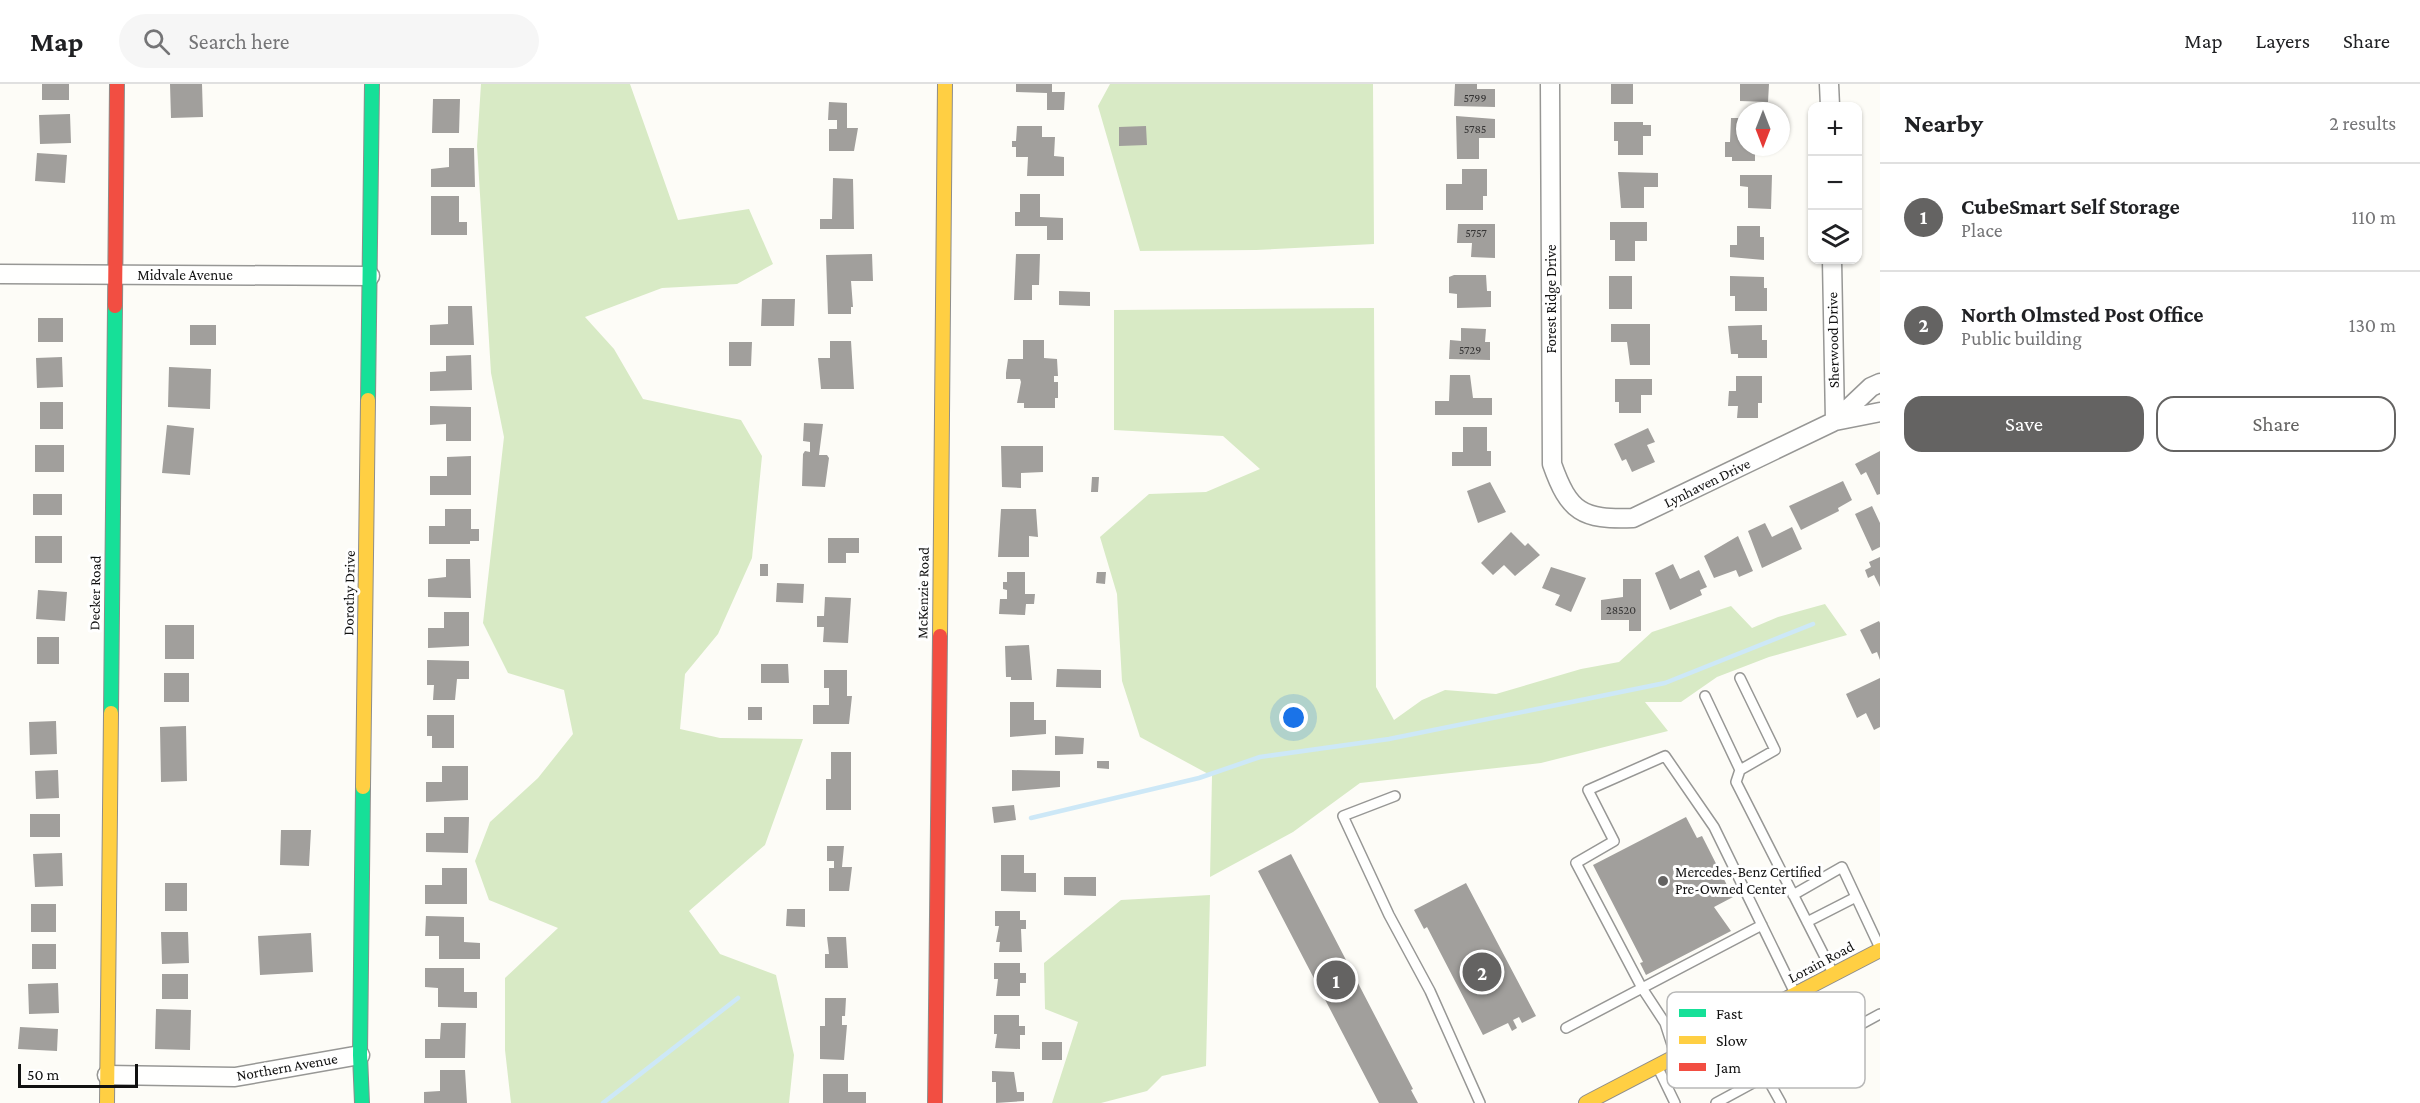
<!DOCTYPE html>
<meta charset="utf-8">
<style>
body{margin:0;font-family:"Crimson Pro",serif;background:#f6f6f6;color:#202124}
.controls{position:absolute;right:18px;top:18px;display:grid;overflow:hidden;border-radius:12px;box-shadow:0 2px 4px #0004}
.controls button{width:54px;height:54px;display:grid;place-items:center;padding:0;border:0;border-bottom:2px solid #e0e0e0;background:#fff;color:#202124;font:30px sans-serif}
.compass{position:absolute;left:1736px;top:18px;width:54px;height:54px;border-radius:50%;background:#fff;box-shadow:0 2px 4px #0004;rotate:180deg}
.scale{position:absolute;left:18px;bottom:15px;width:120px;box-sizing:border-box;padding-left:6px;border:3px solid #111;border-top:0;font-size:16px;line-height:21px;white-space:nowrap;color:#111;-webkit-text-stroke:4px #fff;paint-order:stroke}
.you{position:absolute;left:1294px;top:634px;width:21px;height:21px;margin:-15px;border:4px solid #fff;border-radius:50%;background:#1a73e8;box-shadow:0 0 0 9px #1a73e833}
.badge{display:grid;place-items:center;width:39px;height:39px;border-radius:50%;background:#646362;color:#fff;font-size:20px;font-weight:700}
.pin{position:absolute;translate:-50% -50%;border:3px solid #fff;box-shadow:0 2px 6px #0006}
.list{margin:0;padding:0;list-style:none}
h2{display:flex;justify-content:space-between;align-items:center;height:78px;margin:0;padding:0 24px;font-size:26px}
h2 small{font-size:20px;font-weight:400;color:#757577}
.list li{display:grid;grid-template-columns:39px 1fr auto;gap:18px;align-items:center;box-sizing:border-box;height:108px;padding:0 24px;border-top:2px solid #e0e0e0}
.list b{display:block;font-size:22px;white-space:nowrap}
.list p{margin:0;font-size:20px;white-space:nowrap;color:#757577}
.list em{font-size:20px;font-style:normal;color:#757577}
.actions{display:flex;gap:12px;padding:18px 24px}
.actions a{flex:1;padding:14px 0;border:2px solid #646362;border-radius:18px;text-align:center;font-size:21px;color:#646362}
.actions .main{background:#646362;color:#fff}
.icon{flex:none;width:33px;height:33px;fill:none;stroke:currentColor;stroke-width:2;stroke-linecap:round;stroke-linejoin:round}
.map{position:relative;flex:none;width:1880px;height:1019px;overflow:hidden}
header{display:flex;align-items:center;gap:36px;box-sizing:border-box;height:84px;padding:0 30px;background:#fff;border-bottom:2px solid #e0e0e0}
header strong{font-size:28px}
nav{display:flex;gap:33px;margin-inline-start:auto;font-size:21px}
.search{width:420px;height:54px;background:#f6f6f6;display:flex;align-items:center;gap:15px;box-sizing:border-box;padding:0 21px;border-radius:33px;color:#757577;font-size:22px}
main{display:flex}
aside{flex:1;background:#fff}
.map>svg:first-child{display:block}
</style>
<header>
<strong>Map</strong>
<div class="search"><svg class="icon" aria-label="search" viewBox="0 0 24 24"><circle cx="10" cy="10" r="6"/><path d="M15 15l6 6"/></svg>Search here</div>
<nav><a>Map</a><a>Layers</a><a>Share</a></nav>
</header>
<main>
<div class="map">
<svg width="1880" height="1019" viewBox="0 0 1880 1019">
<rect width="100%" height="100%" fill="#fdfcf7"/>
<path fill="#d8eac5" d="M481 0H630L678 136 749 125 773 180 737 200 662 204 585 233 614 265 643 315 741 336 762 372 752 474 718 550 685 590 680 645 720 654 803 655 765 761 689 827 720 870 776 891 794 971 789 1019H511L505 966V894L558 844 489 816 475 777 490 738 538 694 573 650 564 606 508 589 483 539 504 353 491 289 477 62Z
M1110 0H1373L1374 160 1256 166 1140 167 1098 22Z
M1374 224 1376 603 1394 636 1422 616 1445 606 1496 610 1581 585 1619 578 1652 548 1731 522 1752 544 1778 533 1825 520 1847 551 1769 573 1717 593 1681 618H1645L1668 647 1541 679 1360 699 1293 748 1210 793 1212 692 1140 653 1122 597 1117 510 1100 453 1149 410 1206 408 1260 385 1223 352 1114 346V226Z
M1210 811 1206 982 1162 992 1147 1007 1101 1019H1052L1078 938 1045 925 1044 879 1121 816Z"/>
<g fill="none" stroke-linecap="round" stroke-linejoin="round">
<path stroke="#cde8f7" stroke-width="4.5" d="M1031 734 1199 694 1260 673 1389 655 1665 599 1813 540
M603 1019 738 914"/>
</g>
<path fill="#a19f9c" d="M42 0H69V16H42Z
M170 0H202L203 33 171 34Z
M1016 0H1052V8H1065L1064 26H1047V9L1016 8Z
M1455 0H1477V5H1495V23L1454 22Z
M1611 0H1633V20H1611Z
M1740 0H1769L1768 18 1740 17Z
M433 15H460L459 49H432Z
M829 18 847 19V44H858L854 67H829V45H837V36H828Z
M70 30 71 59 40 60 39 31Z
M1456 32 1495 35V54H1479V75H1457Z
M1731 34H1745V63H1755V77H1732V73H1725V58H1730Z
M1614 38H1643V41H1651V52H1643V71H1618V57H1614Z
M1017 42H1042V53H1055L1054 72 1064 73V92H1027L1028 73H1016V63H1012V57H1016Z
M1146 42 1147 61 1119 62V43Z
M449 64H474L475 103H431V85L449 83Z
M37 69 67 71 65 99 35 97Z
M1462 85H1487V112H1483V126H1446V100H1462Z
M1618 88 1658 89V103H1644V124H1621Z
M1740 91H1772L1771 125 1748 124V103L1740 102Z
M833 94 853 95 854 145H820V135H832Z
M1020 110H1040V133L1063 134V156H1047V142H1015V128H1020Z
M431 112H459V138H467V151H431Z
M1610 138H1647V157H1635V177H1615V156H1610Z
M1458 140H1495V174L1471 173 1472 159H1457Z
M1737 142H1760V153H1764V176L1730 173V161H1737Z
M872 170 873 197H851L853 223H851V230H828L826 171Z
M1016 170H1040L1039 201H1032V216H1014Z
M1454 191H1486L1487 207H1491V223L1457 224V210L1449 209V193Z
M1609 192H1632V225H1609Z
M1730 192 1764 193V204H1767V227H1735V212H1730Z
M1059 207 1090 208V222L1059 221Z
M762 215H795L794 242H761Z
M448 222H472L474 261H430V241L448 240Z
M38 234H63V258H38Z
M1611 240H1650V281H1630L1627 258H1611Z
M190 241H216V261H190Z
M1762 241V256H1767V274H1738V270H1731L1728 242Z
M1461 244 1486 245 1485 258H1490V276L1449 275 1450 256 1461 257Z
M1023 256H1044V274L1057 275 1058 292H1054V298H1058V314H1055V324H1024V319H1017L1021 298 1020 295H1006V289L1008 275H1023Z
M830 257H851L854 305H821L818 274H830Z
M729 258H752L751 282H729Z
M471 271 472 306 430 307V288L446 287V272Z
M62 273 63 303 37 304 36 274Z
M169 283 211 285 210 325 168 323Z
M1450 291H1470L1473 314H1492V331H1435V317H1449Z
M1736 292H1762V319H1758V334H1737L1738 322H1728L1729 307H1736Z
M1615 295H1652V311H1641V329H1619V318H1615Z
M40 318H63V345H40Z
M430 322 471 323V357H446V340L430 341Z
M804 339 823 340 819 371H827L829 374 825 403 802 402 803 370 805 367 810 368V358L803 357Z
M167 341 194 344 190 391 162 389Z
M1463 343H1487V367H1491V382H1452V368H1463Z
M1648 344 1655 358 1647 361 1655 378 1632 388 1626 375 1622 377 1614 360Z
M35 361H64V388H35Z
M1001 362H1043V388L1021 389V404L1002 403Z
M1880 367V410L1877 411 1866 388 1861 391 1855 380Z
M471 372V411H430V392H447V373Z
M1092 393H1099L1098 408H1091Z
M1843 397 1852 416 1838 424 1839 427 1801 446 1789 422Z
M1490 398 1506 428 1478 439 1467 407Z
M33 410H62V431H33Z
M1872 422 1880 439V463L1872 467 1855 430Z
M445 425H471V445H479V457H470V460H429V442H445Z
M1001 425H1036L1038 453 1029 452V473H998Z
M1765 439 1772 453 1792 443 1802 465 1762 484 1748 447Z
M1511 448 1525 462 1528 459 1540 471 1515 492 1504 481 1493 491 1481 479Z
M35 452H62V479H35Z
M1738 452 1753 487 1739 493 1736 486 1714 494 1704 472Z
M828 454H859V469H846V479H828Z
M1880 473V503L1874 491 1868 494 1865 486 1871 483 1869 478Z
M446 475H470L471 514 428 513V495L446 493Z
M760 480H768V492H760Z
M1673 480 1680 495 1699 486 1707 503 1700 506 1702 511 1670 526 1655 489Z
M1551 483 1586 494 1571 528 1555 521 1560 511 1542 504Z
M1007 488H1025V510H1035L1034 520H1026L1025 531 999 530 1000 515H1007V506L1003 505V498H1007Z
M1097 488H1106L1105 500 1096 499Z
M1623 495H1641V547H1629V536H1601V516L1623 513Z
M777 499 804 500 803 519 776 518Z
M38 506 67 508 65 537 36 535Z
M825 513 851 514 848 559 823 558 824 543H817V532H824Z
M444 528H469V562L428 564V544H444Z
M1879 537 1880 539V576L1877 568 1872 570 1860 546Z
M165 541H194V575H165Z
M37 553H59V580H37Z
M1029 561 1032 596H1011V593H1006L1005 562Z
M427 576 469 577V595H457L455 616H433L434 601H427Z
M761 580H788L789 599H761Z
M1057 585 1101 586V604L1056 603Z
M824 586H847V612H852L849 640H813V621H829V604H824Z
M164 589H189V618H164Z
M1880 594V643L1874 646 1866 629 1857 634 1846 610Z
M1010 618H1034V636H1046V650L1010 653Z
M748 623H762V636H748Z
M427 631H454V664H432V652H427Z
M56 637 57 670 30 671 29 638Z
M186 642 187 697 161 698 160 643Z
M1055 652 1084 654 1083 670 1055 671Z
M831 668H851V726H826V695H831Z
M1097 677H1109V685L1097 684Z
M442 682H468V716L426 718V698H442Z
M58 686 59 714 36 715 35 687Z
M1012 686 1060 687V703L1012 707Z
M1014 721 1016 736 994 739 992 723Z
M30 730H60V753H30Z
M444 733H469L468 769 426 768V749H444Z
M1686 733 1697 754 1702 752 1733 813 1714 823 1731 847 1646 891 1640 879 1643 878 1593 781Z
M281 746H311L309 782 280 781Z
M827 762H844L842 783H852L849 807H829V784H834V777H827Z
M62 769 63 802 35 803 33 770Z
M1291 770 1413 1005 1411 1006 1418 1019H1379L1258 787Z
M1001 771H1024V789H1036V808L1001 807Z
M442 784H467V820H425V801H442Z
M1064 793H1096V812L1064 811Z
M165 799H187V827H165Z
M1466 799 1536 932 1522 939 1519 933 1513 936 1517 944 1512 947 1508 939 1483 951 1427 843 1424 845 1414 826Z
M31 820H56V848H31Z
M787 825H805V843L786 842Z
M995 827H1020V836H1026V845H1021L1022 868H999L1000 858H996L999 842H995Z
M426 832 464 833V858L480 859V875H439V852H425Z
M161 848H188L189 879 162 880Z
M311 849 313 888 260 891 258 852Z
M827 853H846L848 884H825V870H829Z
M32 860H56V885H32Z
M994 879H1020V889H1026V899H1020V912H996L998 895H994Z
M425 884H464V908H477V924L438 923V904L425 903Z
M162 890H188V915H162Z
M58 899 59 929 29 930 28 900Z
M825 914H846L845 932H842V941H847L844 976 820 975V942H825Z
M156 925 191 926 190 966 155 965Z
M994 931H1019V942H1025V951H1020V965L995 964 997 950H994Z
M441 939H466L465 974H425V955H440Z
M20 943 58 945 57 967 18 965Z
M1042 958H1062V976H1042Z
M440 986H465L467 1019H424V1008L440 1007Z
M992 987 1014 988 1017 1008H1024V1017L996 1019V998H992Z
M823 990H848V1008H866V1019H823Z"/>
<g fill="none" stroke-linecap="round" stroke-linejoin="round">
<defs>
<path id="lane" d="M1740 594 1775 666 1740 686
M1705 612 1740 686 1736 698 1831 885
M1395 712 1343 732 1389 831 1430 907 1480 1019
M1793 811 1842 783 1879 862
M1807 838 1856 813
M1745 941 1771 989
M1566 944 1762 841
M1674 967 1665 939 1642 904 1576 779 1614 757 1588 706 1665 672 1714 743 1793 905
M1659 986 1675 1019
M1766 992 1781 1019
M1716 1019 1880 930"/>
<path id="street" d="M1550 0 1552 380C1569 428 1582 436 1633 434L1835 337 1880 328
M1829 0 1830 22
M1832 176 1835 337
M0 190 370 192
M1835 337 1871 303 1880 299
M107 991 235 993 360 971"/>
<path id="fast" d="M368 316 372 0
M111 629 115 222
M362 1019 360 971 363 703"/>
<path id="slow" d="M940 552 945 0
M363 703 368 316
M107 1019 111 629
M1586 1019 1880 866"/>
<path id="jam" d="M115 222 117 0
M935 1019 940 552"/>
</defs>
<use href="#lane" stroke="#979795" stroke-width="12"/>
<use href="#street" stroke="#979795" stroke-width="21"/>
<use href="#fast" stroke="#8e8d8b" stroke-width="16"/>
<use href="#slow" stroke="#8e8d8b" stroke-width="16"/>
<use href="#jam" stroke="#8e8d8b" stroke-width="16"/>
<use href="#lane" stroke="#fffffe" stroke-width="9"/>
<use href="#street" stroke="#fffffe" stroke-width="18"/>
<use href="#fast" stroke="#16e098" stroke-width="14"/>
<use href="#slow" stroke="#ffcf43" stroke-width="14"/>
<use href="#jam" stroke="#f24e42" stroke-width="14"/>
</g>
<circle fill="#646362" stroke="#fff" stroke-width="2" cx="1663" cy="797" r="6"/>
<g text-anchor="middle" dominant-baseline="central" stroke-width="6" stroke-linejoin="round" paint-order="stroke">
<g font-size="12" fill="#353434">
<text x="1475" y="14">5799</text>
<text x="1475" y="45">5785</text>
<text x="1476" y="149">5757</text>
<text x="1470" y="266">5729</text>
<text x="1621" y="526">28520</text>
</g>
<g font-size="15" fill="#111" stroke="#fff">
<text x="185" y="191">Midvale Avenue</text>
<text transform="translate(1551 215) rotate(-90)">Forest Ridge Drive</text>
<text transform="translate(1833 256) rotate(-91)">Sherwood Drive</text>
<text transform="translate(1707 399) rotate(-26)">Lynhaven Drive</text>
<text transform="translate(95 509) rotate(-89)">Decker Road</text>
<text transform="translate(349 509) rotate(-89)">Dorothy Drive</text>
<text transform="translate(923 509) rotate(-89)">McKenzie Road</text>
<text transform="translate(1821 878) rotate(-28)">Lorain Road</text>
<text transform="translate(287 983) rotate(-10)">Northern Avenue</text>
</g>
<g font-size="15" fill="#111" stroke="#fff" text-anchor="start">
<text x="1675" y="788">Mercedes-Benz Certified<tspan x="1675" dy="17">Pre-Owned Center</tspan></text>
</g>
</g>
<rect x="1667" y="908" width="198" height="96" rx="9" fill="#fff" stroke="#b8b8b8" stroke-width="1.5"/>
<rect x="1679" y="925" width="27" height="8" fill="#16e098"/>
<rect x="1679" y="952" width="27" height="8" fill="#ffcf43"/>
<rect x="1679" y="979" width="27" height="8" fill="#f24e42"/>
<g font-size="16" fill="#111">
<text x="1716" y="935">Fast</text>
<text x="1716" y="962">Slow</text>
<text x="1716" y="989">Jam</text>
</g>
</svg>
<div class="controls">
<button>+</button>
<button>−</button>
<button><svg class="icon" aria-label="layers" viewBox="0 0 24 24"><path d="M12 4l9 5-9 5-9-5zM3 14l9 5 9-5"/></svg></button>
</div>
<svg class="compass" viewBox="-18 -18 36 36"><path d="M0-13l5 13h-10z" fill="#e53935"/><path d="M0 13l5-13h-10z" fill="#757577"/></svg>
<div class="scale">50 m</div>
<div class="you"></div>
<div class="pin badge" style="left:1336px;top:896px">1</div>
<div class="pin badge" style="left:1482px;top:888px">2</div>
</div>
<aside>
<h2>Nearby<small>2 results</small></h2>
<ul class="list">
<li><span class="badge">1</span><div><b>CubeSmart Self Storage</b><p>Place</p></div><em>110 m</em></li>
<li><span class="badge">2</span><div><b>North Olmsted Post Office</b><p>Public building</p></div><em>130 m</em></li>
</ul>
<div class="actions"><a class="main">Save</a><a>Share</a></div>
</aside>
</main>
